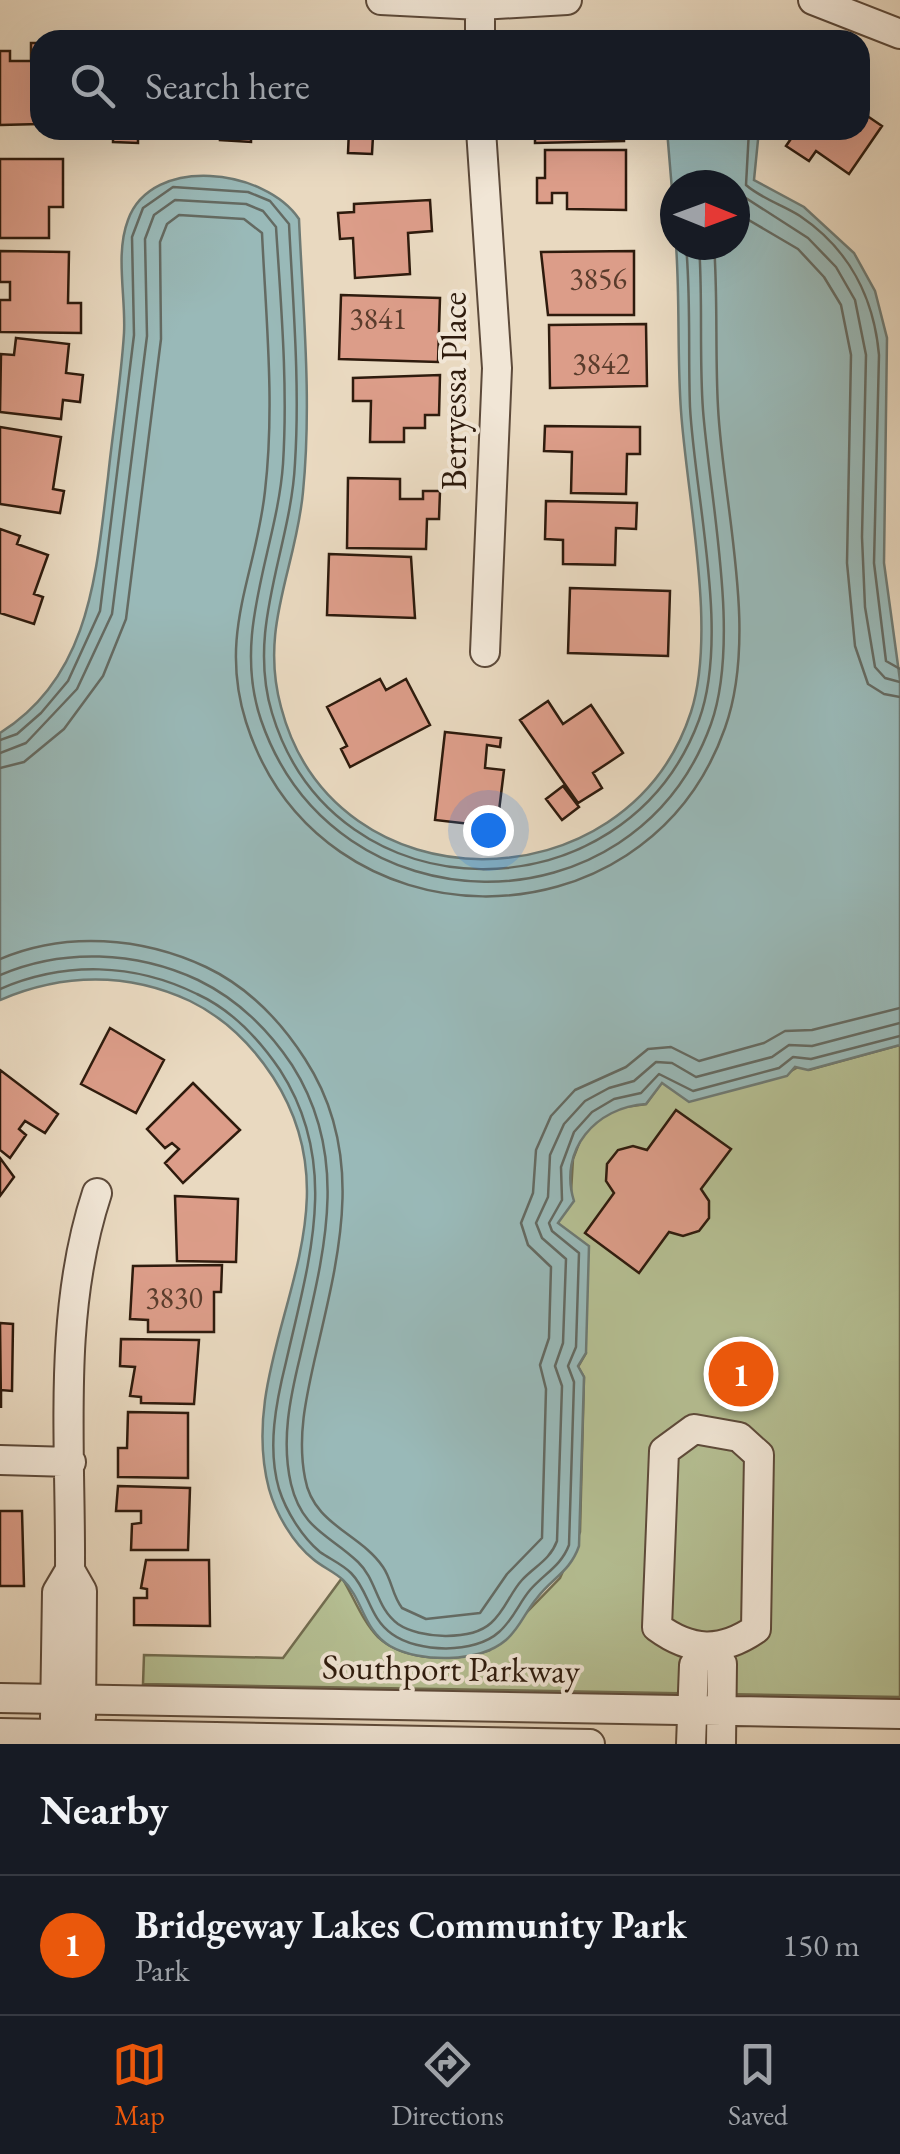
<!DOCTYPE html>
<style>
body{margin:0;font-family:"EB Garamond",serif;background:#20242c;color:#f1f3f6}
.compass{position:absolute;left:660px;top:170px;width:90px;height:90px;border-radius:50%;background:#171b24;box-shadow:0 10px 40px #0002;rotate:91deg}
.you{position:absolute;left:488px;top:830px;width:35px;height:35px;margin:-25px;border:8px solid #fff;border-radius:50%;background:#1a73e8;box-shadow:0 0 0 15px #1a73e833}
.badge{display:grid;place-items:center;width:65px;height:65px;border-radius:50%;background:#ea580c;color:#fff;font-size:32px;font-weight:700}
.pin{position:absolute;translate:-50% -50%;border:5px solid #fff;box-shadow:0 2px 10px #0006}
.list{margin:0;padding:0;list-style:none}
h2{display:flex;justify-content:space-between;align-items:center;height:130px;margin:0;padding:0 40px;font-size:42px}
h2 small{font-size:32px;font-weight:400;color:#9ea1a6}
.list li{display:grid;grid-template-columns:65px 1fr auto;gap:30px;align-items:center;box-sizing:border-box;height:140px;padding:0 40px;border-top:2px solid #363941}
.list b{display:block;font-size:38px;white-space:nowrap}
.list p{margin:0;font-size:32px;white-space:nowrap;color:#9ea1a6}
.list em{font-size:32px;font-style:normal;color:#9ea1a6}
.icon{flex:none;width:55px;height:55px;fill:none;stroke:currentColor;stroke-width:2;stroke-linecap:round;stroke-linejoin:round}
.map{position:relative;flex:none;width:900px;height:1744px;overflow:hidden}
.search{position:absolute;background:#171b24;box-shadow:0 10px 40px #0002;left:30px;right:30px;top:30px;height:110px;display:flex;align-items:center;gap:25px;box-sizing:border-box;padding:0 35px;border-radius:30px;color:#9ea1a6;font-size:38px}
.sheet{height:270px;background:#171b24}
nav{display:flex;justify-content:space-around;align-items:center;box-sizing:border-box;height:140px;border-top:2px solid #363941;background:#171b24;font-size:28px;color:#9ea1a6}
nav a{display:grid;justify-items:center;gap:5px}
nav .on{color:#ea580c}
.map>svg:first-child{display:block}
</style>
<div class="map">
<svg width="900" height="1744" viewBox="0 0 900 1744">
<rect width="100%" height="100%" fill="#e9d9c0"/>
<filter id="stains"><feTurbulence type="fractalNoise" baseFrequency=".002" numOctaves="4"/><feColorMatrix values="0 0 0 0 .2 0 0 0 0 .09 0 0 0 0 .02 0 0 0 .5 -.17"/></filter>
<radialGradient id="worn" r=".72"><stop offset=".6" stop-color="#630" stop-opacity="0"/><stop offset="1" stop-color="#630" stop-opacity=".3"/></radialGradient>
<path fill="#b5bf93" stroke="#726d50" stroke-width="2.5" d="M900 1045V1697L143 1684 144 1655 283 1658 342 1578C353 1595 362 1621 378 1637 405 1662 457 1662 490 1650L560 1578 580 1532 584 1377 578 1367 586 1353 558 1223 571 1192 573 1159 581 1138 597 1120 618 1108 646 1104 662 1082 789 1072 800 1066 809 1070Z"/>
<path fill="#99b9b8" stroke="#6e7a74" stroke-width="2.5" d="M667 130H759L754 180 804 207 854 253 875 291 887 338 884 563 900 680V1045L808 1070 795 1067 787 1076 689 1102 662 1083 646 1104C596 1107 558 1150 574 1201L558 1223 589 1246 586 1353 578 1366 584 1377 579 1546C570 1572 552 1578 537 1598 525 1612 520 1628 506 1640 479 1663 420 1663 390 1646 363 1630 363 1599 343 1580 335 1572 322 1567 313 1559 293 1543 276 1514 269 1489 232 1349 367 1222 273 1077 252 1045 225 1018 190 1001 128 972 63 973 0 1000V733C91 676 96 573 108 477 113 429 121 381 124 333 126 297 115 254 128 220 152 154 266 169 299 219 303 309 312 402 303 492 296 569 259 627 281 707 334 910 627 908 691 712 717 631 687 498 681 411 677 356 680 300 676 245H735V185H675V226Z"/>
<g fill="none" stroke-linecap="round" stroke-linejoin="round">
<path stroke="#646a62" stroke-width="2.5" d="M749 130 746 185C762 199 783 205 800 216 849 249 874 298 879 355L874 563 886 661 900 669
M735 191 808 238 836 267 855 300 866 355 862 537 865 607 875 667 885 678 900 682
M735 212 798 249 824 277 841 305 851 355 847 563 855 646 868 684 884 694 900 697
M0 740 17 734 41 713 68 681 100 611 134 335 132 237 143 208 173 187 248 192 270 201 289 224C293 303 300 384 295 463 291 548 246 627 272 713 334 920 625 920 699 720 730 635 695 499 690 407 688 353 691 299 686 245
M0 753 26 743 77 689 112 614 147 336 145 239 154 215 175 200 246 204 263 211 276 227C281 305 288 386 283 464 277 550 231 632 261 720 334 933 634 937 711 724 741 639 710 501 703 410 699 356 703 300 699 245
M0 768 24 762 64 729 103 676 126 619 161 339 160 242 167 224 179 215 244 219 262 233C266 318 275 406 265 491 256 575 218 633 246 722 319 952 645 955 725 728 759 633 723 506 718 407 715 353 718 299 714 245
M0 959C66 931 142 937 206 967 248 987 280 1020 305 1059 367 1154 339 1255 315 1358 306 1398 297 1437 305 1478 313 1525 360 1533 383 1567 392 1580 392 1595 402 1608L426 1619 480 1613 507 1574 542 1538 546 1389 540 1365 549 1338 551 1267 528 1245 521 1223 533 1193 536 1150 551 1116 575 1090 626 1067 648 1049 671 1047 699 1061 764 1043 785 1031 812 1030 900 1008
M0 975C63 948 136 951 198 980 237 999 268 1029 292 1065 352 1159 323 1256 300 1357 290 1398 281 1441 291 1484 302 1530 330 1535 358 1562 377 1580 376 1608 398 1624 420 1639 471 1641 491 1623 505 1611 510 1593 522 1580 535 1566 550 1560 557 1541L562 1386 555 1366 563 1343 566 1259 542 1238 536 1223 548 1197 550 1155 564 1124 585 1101 609 1088 634 1081 656 1062 672 1063 696 1077 772 1057 789 1045 812 1046 900 1023
M0 989C65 961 134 963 197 994 232 1010 259 1039 280 1070 341 1164 309 1261 286 1362 276 1402 267 1448 279 1489 286 1511 302 1537 320 1552 330 1559 342 1564 351 1573 369 1591 369 1618 392 1634 418 1653 475 1654 499 1632 513 1620 519 1603 530 1590 545 1573 561 1566 569 1545L574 1382 568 1366 576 1347 579 1253 552 1231 549 1223 562 1200 561 1167 574 1132 592 1112 614 1099 641 1093 659 1074 693 1091 779 1068 793 1057 811 1059 900 1036"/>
</g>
<path fill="#dc9d89" stroke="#2e1b0d" stroke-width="2.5" d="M31 43H40V124L0 125V51H10V61H31Z
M860 111 882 126 849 174 816 151 809 161 786 146 797 130H860Z
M113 130H138V143L113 142Z
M221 130H251V142L220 140Z
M349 130H414L413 137 373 136 372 154 348 153Z
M535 130H624V141L535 143Z
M545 150H626V210L567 209V193H552V203H537V178H545Z
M0 159H63V207H49V238H0Z
M430 200 432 231 408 233 410 274 355 278 353 238 340 239 338 213 354 212V204Z
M0 251 69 252 68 303H81V333L0 332V300H10V282H0Z
M634 251V315H548L541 252Z
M341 295 440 298 438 362 339 359Z
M646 324 647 386 550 388 549 325Z
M16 338 69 344 66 373 83 375 80 402 63 400 61 419 0 412 1 354 14 355Z
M440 375 439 415H425V428H404V442H370L371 401H353V378Z
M545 426 640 427V454H627L626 494 571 493 572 452 544 451Z
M0 427 61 437 53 489 64 491 60 513 0 504Z
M348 478 400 479V499H423V491H440L439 519H427L426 549 347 548Z
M546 501 637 503 636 529 616 528 615 565 563 564V540L545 539Z
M0 529 20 536 17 544 48 555 34 594 43 597 34 624 0 613Z
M329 554 411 557 415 618 327 615Z
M570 588 670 591 668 656 568 653Z
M380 679 386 690 406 679 430 725 350 767 341 749 347 746 327 707Z
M548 701 563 724 591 705 623 753 593 773 602 788 578 803 520 720Z
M445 732 501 738 500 747 487 745 485 768 504 770 497 827 435 820Z
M563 786 579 807 562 820 546 799Z
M110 1028 164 1060 136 1113 81 1084Z
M0 1070 58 1114 45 1133 25 1121 19 1129 26 1135 10 1158 0 1150Z
M193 1083 240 1130 183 1183 165 1163 179 1149 172 1143 165 1148 147 1129Z
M676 1110 731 1149 701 1189 709 1201V1218L699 1231 683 1236 669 1232 639 1273 585 1233 614 1193 606 1181 607 1164 618 1150 633 1146 647 1150Z
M0 1158 14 1177 0 1196Z
M175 1196 238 1199 236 1262 177 1261Z
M222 1265 221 1292H214V1332H148V1320L130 1319 133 1266Z
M0 1323 13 1324 12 1391 1 1390V1408Z
M121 1339 199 1340 194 1404 141 1403V1397L130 1396 135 1367 120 1366Z
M128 1412 188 1413V1478L118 1477V1448H127Z
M118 1486 190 1488 188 1550H131L132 1524 141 1523V1511H116Z
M0 1511H22L24 1586H0Z
M146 1560H209L210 1626 134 1625V1598H147V1589L141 1588Z"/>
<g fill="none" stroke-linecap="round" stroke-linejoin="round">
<defs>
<path id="minor" d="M381 0 480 5 567 0
M813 0 900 34
M480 5V40
M481 130 497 368 485 652
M694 1429 739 1437 759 1455 756 1629C721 1653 691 1652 657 1627L664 1451Z
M0 1460 71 1462
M70 1570C71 1444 57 1314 97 1193
M707 1649 722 1664 721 1744
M0 1698 900 1714
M55 1718 57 1592 70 1570 82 1591 81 1717
M0 1733 590 1744
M691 1744 694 1665 707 1649"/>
</defs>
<use href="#minor" stroke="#5d4a3a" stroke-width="32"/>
<use href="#minor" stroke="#f1e6d6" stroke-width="28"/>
</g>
<g text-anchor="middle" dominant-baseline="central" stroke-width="8" stroke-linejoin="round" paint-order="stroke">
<g font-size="30" fill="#5a3c2c">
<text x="598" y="278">3856</text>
<text x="378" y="318">3841</text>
<text x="601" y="363">3842</text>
<text x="174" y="1297">3830</text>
</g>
<g font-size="35" fill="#2e1b0d" stroke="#f1e6d6">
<text transform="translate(453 391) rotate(-90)">Berryessa Place</text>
<text transform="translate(451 1668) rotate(1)">Southport Parkway</text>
</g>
</g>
<rect width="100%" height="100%" filter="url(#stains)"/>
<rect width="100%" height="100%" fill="url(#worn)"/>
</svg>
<svg class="compass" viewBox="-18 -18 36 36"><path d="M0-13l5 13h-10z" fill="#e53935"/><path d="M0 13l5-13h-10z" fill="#9ea1a6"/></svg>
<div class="you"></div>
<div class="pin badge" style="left:741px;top:1374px">1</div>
<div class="search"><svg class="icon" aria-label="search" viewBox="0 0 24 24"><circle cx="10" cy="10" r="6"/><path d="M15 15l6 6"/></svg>Search here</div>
</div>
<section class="sheet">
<h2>Nearby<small></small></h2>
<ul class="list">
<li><span class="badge">1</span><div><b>Bridgeway Lakes Community Park</b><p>Park</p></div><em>150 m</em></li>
</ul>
</section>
<nav>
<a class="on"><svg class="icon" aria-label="map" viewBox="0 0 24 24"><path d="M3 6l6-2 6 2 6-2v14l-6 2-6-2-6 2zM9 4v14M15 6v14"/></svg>Map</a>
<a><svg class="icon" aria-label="directions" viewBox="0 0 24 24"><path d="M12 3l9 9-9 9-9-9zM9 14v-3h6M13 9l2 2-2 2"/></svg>Directions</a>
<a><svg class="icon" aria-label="saved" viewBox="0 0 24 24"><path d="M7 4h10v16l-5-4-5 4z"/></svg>Saved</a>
</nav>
